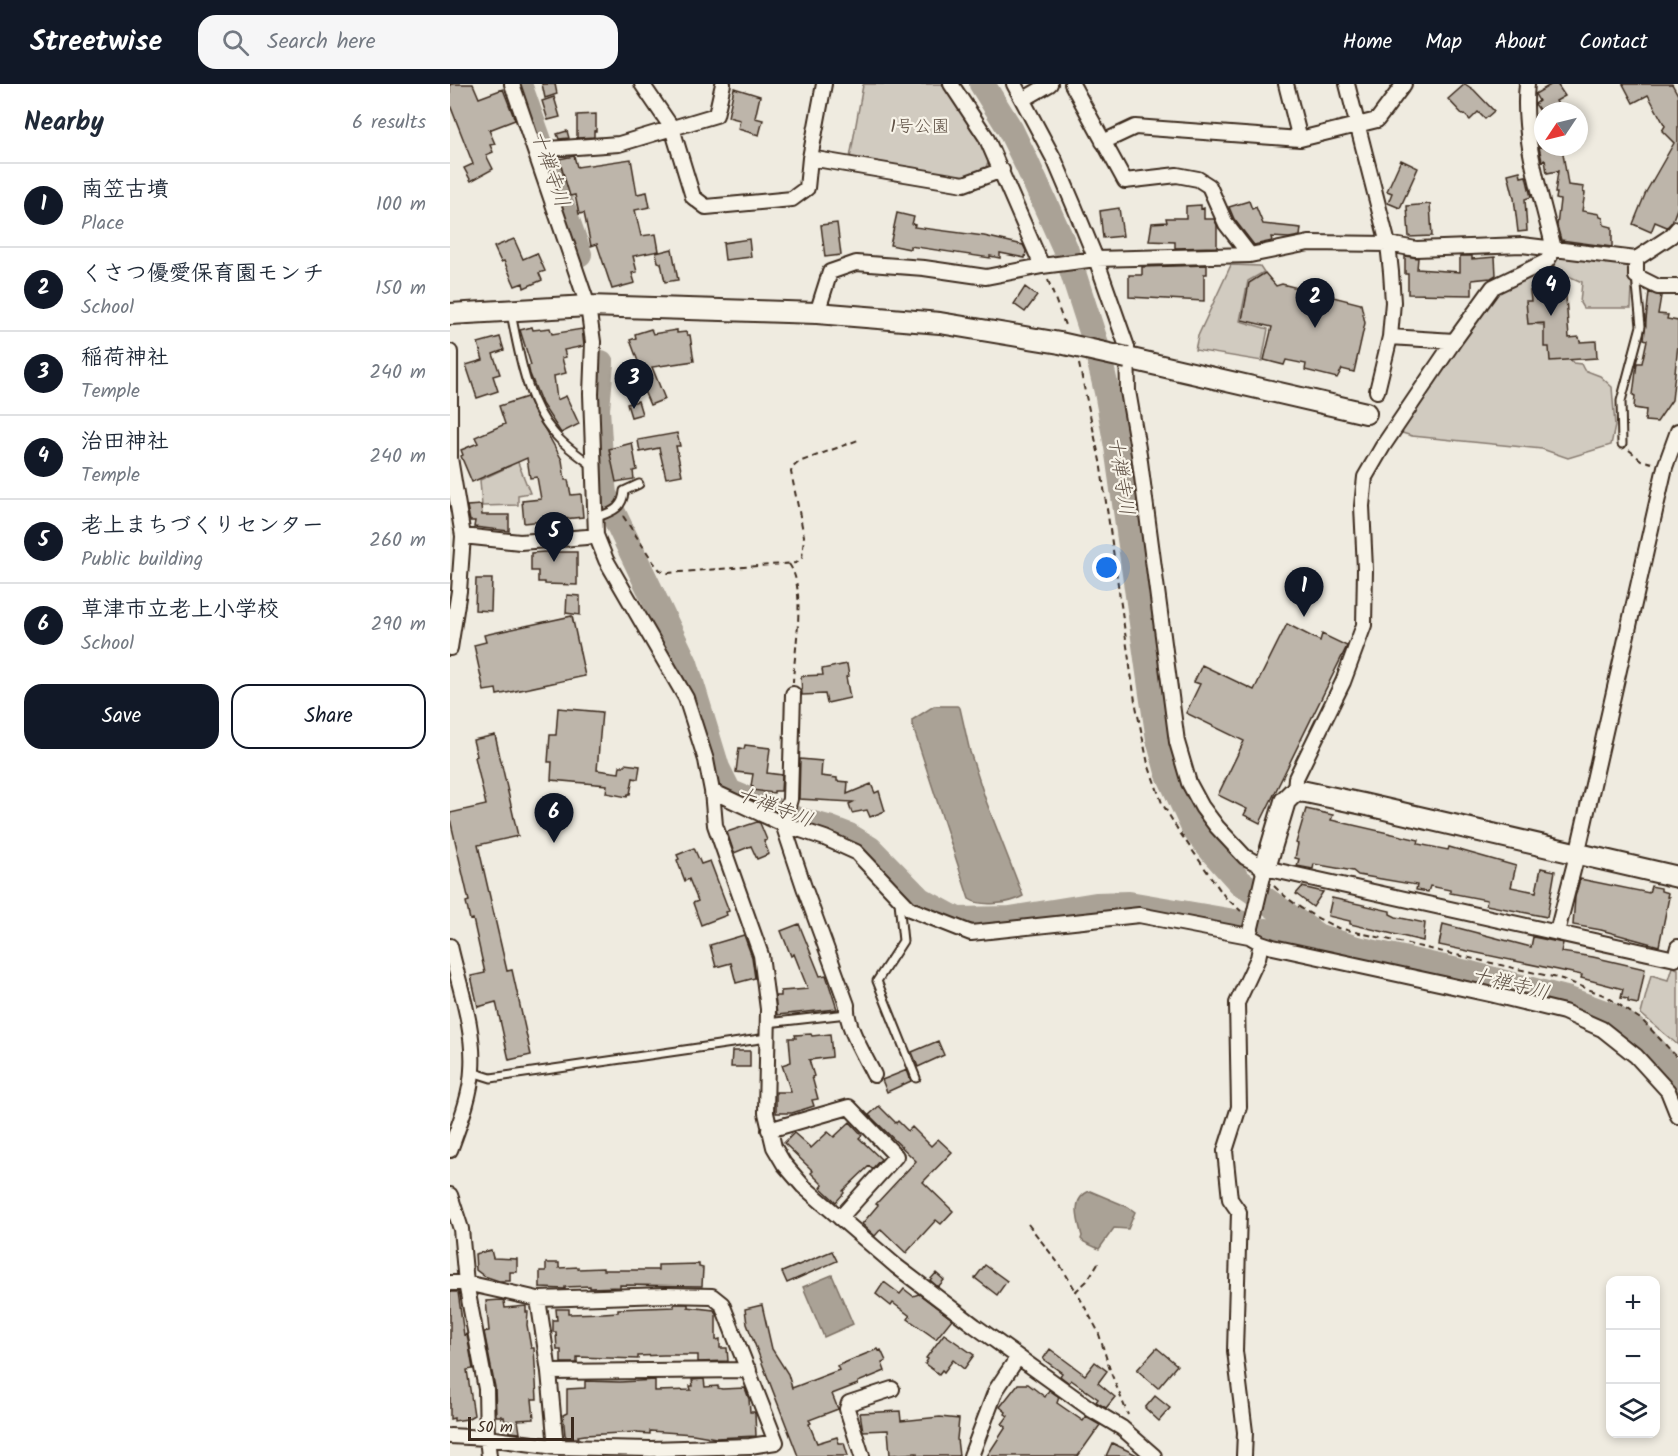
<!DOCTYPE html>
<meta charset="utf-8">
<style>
body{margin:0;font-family:Kalam,"Klee One",sans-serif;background:#f6f6f7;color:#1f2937}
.controls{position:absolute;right:18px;bottom:18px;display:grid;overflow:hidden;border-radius:12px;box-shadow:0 3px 9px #0003}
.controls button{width:54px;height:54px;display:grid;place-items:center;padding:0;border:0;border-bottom:2px solid #e0e1e3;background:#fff;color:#1f2937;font:30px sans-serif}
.compass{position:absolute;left:1084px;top:18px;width:54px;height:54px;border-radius:50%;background:#fff;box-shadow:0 3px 9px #0003;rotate:235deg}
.scale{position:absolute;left:18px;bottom:15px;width:106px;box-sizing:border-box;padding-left:6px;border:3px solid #3b2a1e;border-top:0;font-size:16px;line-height:21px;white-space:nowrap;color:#3b2a1e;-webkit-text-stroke:4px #f7f3e8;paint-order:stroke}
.you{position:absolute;left:657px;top:484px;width:21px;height:21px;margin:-15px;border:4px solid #fff;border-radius:50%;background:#1a73e8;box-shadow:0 0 0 9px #1a73e833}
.badge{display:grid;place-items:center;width:39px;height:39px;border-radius:50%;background:#111827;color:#fff;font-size:20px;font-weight:700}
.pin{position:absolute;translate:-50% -50px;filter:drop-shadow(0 2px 3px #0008)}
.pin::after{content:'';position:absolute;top:32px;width:21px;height:18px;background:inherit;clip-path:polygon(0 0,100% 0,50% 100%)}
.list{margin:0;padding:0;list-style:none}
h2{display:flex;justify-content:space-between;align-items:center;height:78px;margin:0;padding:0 24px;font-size:26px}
h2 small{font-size:20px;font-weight:400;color:#747a83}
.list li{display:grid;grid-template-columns:39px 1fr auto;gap:18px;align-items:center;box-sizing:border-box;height:84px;padding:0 24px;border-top:2px solid #e0e1e3}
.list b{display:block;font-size:22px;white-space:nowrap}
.list p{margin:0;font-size:20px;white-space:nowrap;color:#747a83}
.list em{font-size:20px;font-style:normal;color:#747a83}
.actions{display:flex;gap:12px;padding:18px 24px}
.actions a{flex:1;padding:14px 0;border:2px solid #111827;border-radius:18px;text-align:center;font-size:21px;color:#111827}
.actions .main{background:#111827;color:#fff}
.icon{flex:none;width:33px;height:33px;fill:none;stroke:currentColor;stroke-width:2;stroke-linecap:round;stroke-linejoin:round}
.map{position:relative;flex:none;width:1228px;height:1372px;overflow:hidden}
header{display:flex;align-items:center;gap:36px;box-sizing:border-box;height:84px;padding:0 30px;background:#111827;color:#fff}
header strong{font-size:28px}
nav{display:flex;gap:33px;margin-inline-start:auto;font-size:21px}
.search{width:420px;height:54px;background:#f6f6f7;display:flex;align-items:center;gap:15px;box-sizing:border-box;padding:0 21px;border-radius:18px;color:#747a83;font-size:22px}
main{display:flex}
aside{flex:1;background:#fff}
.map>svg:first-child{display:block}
</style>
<header>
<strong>Streetwise</strong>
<div class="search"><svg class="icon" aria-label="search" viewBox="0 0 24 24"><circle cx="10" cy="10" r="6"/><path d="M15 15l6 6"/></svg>Search here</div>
<nav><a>Home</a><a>Map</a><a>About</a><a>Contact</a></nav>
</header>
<main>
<aside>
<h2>Nearby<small>6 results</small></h2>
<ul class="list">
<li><span class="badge">1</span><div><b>南笠古墳</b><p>Place</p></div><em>100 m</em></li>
<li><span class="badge">2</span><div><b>くさつ優愛保育園モンチ</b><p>School</p></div><em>150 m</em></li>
<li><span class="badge">3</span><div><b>稲荷神社</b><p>Temple</p></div><em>240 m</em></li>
<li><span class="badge">4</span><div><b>治田神社</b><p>Temple</p></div><em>240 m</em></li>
<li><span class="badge">5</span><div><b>老上まちづくりセンター</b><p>Public building</p></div><em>260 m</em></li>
<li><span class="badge">6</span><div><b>草津市立老上小学校</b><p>School</p></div><em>290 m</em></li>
</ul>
<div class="actions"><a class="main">Save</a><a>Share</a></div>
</aside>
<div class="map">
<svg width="1228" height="1372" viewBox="0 0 1228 1372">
<rect width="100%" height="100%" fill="#efebe0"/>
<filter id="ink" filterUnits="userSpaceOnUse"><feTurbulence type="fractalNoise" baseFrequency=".0167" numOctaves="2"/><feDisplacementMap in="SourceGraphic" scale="12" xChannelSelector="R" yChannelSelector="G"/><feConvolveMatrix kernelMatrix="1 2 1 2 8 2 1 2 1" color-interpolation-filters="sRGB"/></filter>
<g filter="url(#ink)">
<path fill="#d1cbc0" stroke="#867a6f" stroke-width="1.5" d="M415 0H494L528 53 539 75 535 86 521 92 509 94 400 74 413 1Z
M1109 173 1183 182 1181 224H1133L1130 219 1132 198 1116 191 1110 208 1083 229 1087 240 1112 245 1115 267 1123 279 1131 280 1134 286 1150 292 1162 303 1165 342 1161 361 1118 374 1092 365 962 352 949 348 1038 214 1050 203Z
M781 181 810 182 814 188 798 197 790 237 818 245 812 277 745 266 748 252Z
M65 371 80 409 68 411V421L32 422 30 396 60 382 59 373Z
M1222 883 1228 885V961L1191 930 1201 891 1218 896Z"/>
<path fill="#aaa296" stroke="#7e7266" stroke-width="1.5" d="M484 622H507L510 624 520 668 536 717 573 812C560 820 531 823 519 815L462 640V636Z
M640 1107 678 1123 685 1128 678 1145 664 1144 649 1165 634 1158 631 1155 632 1152C628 1137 620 1114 640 1107Z
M382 1191 403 1240 374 1253 353 1203Z"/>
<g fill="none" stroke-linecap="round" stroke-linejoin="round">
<path stroke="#aaa296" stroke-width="26" d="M69 0 129 170
M532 0 560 45 577 80 615 164 645 257 657 308 667 363 702 610 709 655 718 688 745 746 764 769 790 798 867 852
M151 279 147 325 150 373 154 410 235 579 267 684 279 708 345 735 378 744 399 752 420 765 470 816 507 836 560 835 646 821 679 820 790 839
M815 847 867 852 907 865 1021 890 1116 915 1160 931 1183 945 1205 967 1228 996"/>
</g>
<path fill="#bdb5aa" stroke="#3b2a1e" stroke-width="1.5" d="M0 0H23L29 14 53 5 65 36 39 46 45 60 40 61 43 68 36 71 43 85 21 97 14 84 23 80 0 21Z
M92 0H105L107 10 95 14Z
M1015 0 1024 6 1044 27 1035 35 1028 28 1020 36 1014 30 1013 31 998 15Z
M1102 0H1107L1115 12 1106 17 1112 27H1090L1085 20 1089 17 1085 10Z
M1173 0H1222L1228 11V122L1222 138 1217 143 1205 138 1201 148 1183 140 1196 108 1224 59 1212 47 1215 42 1198 11 1183 19Z
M284 4 310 12 305 34 313 36 309 51 288 45 290 36 278 33Z
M104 13 110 33 98 36 92 17Z
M146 30V47H144V53L127 54V31Z
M117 47 119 54 109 55 107 50Z
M1089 63H1112L1118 101 1134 103 1133 108 1135 109 1132 127 1149 130 1150 133 1153 134 1154 141 1162 143V163L1111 156 1107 142 1110 116 1106 115 1107 109H1105L1108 87 1097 89 1095 76 1092 77Z
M124 72 127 83 181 75 187 110 197 108 200 123 185 126 191 152 206 150 209 167 183 172 187 188 182 189 185 199 162 205 147 160 141 162 134 129 129 130 125 111 120 112 117 102 109 75Z
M951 76 968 84 950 124 938 119 942 109 937 107Z
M1070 87 1071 93 1076 92 1081 113 1075 115 1077 147 1068 148 1064 114 1058 90Z
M799 117 802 125 806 123 813 140 851 144 850 152 839 154 821 153 822 157 804 161 784 135 779 123Z
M980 120 982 152 959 153 957 122Z
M751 121V125L754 124V135H764L767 141V163L725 164V158L699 157 702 139 717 138 716 134H736V122Z
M669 124 673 152 653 154 650 127Z
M447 129 464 133 462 140 465 141 464 143 534 152 573 161 576 167 575 174 550 169V174L540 172V174L460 162V165L440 161Z
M387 139 391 171 375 173 371 141Z
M64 155 73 175 87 169 95 187 89 189 92 196 74 204 73 199 65 202 54 177 51 178 44 163Z
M299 155 301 173 275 176 273 159Z
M222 165 228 196 215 198 211 179 208 178 206 169Z
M955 172 968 174 967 185 1010 188V172H1022V175L1045 173 1046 191 1041 194 1022 196V211L958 210V190H955Z
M757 181V190H754V217L679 213V191H692V183Z
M815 189 826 202 832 200 911 220 915 239 904 288 892 285 887 294 855 286 856 280 836 276 834 281 814 276 822 243 792 236 799 199Z
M1115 200 1119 254 1129 253 1130 258 1146 257 1147 274 1100 277 1099 263H1094V239L1078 240 1076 217H1081L1080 207H1089Z
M575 203 587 212 575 228 564 220Z
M1199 208 1211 212 1208 230 1218 231 1217 235 1228 237V261L1222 316 1207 338 1195 337 1196 326 1184 324 1185 312 1183 311 1187 279H1192L1197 256 1194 255Z
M82 243 83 246 100 244 102 250 132 245 134 262 114 266 116 273 112 274 116 289 104 292 107 316 116 312 129 340 111 349 92 320 80 290 78 282 81 281 70 246Z
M201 245 203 250 227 246V249L236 248 237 251H240L244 277 202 283 215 315 200 321 191 300 195 296 180 256 186 254 185 250Z
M50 253 54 266 43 270 50 290 43 292 48 307 27 314 16 281 33 276 28 259Z
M77 313 112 376 115 396H118L121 411 131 410 133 433 74 439 72 417 91 415 87 393 80 394 77 374 22 398 11 372 13 371 11 366 28 359 25 353 55 340 49 322Z
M188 317 192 330 181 333 177 320Z
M227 349 230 362H226L232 391 216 394 209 364 190 368 188 356Z
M182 359 187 386 183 387 184 395 166 398 159 365Z
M31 421 32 431H59V447L24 443 25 437H20L17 422Z
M95 468H127V501L95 500V498H88V487H81V469Z
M26 495H42L41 527 25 526Z
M117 511 130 512V531L116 529Z
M122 532 135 592 47 611 46 605 34 607 24 561 36 558 34 551Z
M837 540 870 557 872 550 897 562 810 739 794 731 797 725 768 711 794 657 736 629 750 600 744 598 752 581 804 606Z
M397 580 399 592 396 593 400 614 377 619 375 610 352 611 351 592 373 591 372 585Z
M108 624 152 628 147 686 169 689 170 682H175V680L190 682 188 695 183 694 180 710H178L177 713 156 709 157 701 101 696 102 678H98L100 651H106Z
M45 651 68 752 28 761 57 887 62 886 81 971 59 976 46 918 28 923 21 892 35 889 23 835 20 836 16 818 19 817 0 735V729L36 721 25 673 27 672 23 656Z
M295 661 320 664 317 689 332 691 331 707H324V709L302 706 303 703 301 702 303 690 286 688 289 664 294 665Z
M350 675 372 677 371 692 387 694V697L398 698 397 710 421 700 425 709 429 707 435 727 420 733 417 726 402 729 399 720 403 718 349 715Z
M856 725 883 731 881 736 969 756 968 760 998 766 999 763 1013 767 1066 782 1061 803 1086 808 1091 784 1105 787 1097 833 1036 821 1037 816 1000 809V806L980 802 978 808 966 806 967 801 908 791 903 787 864 780 863 785 847 782 849 775 845 774 848 760 846 759Z
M307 738 310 739 317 756 314 757 319 770 307 775 301 762 284 769 277 748Z
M244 764 251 780 260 777 279 827 276 828 277 831 251 841 243 819 248 817 239 795 235 797 227 776 229 775 227 771Z
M1130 795 1199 809 1201 802 1211 804V807L1218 809 1217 813H1219L1209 862 1151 846 1123 841 1125 813Z
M852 803 873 808 863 823 846 810Z
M882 814 940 827V830L946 833 975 839 973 857 900 840V837L878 832Z
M349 840 370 892 376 891 387 925 327 931 325 912H331V907L358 905 344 870 341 872 331 847Z
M993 840 1081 863 1083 853 1113 859 1111 868 1143 873 1195 885 1188 920 1178 918V915L1171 914 1173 905 1131 894 1132 891 989 861Z
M294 851 302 873 305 894 286 899 281 879 266 883 260 861Z
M361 950 362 952 380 950 382 971V973L359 976 364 992 362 993 368 1015 362 1016 364 1022 342 1029H326V1008H341L332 981 341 978 339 954H346L345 951Z
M488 957 494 971 468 983 462 968Z
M282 967H300V983H281Z
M457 986 461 997 437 1008 432 996Z
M429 1022 446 1039 448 1037 458 1047 462 1043 481 1062 488 1055 502 1068 473 1098 503 1127 491 1140 486 1136 456 1169 431 1145 425 1152 412 1140 428 1121 426 1120 466 1077 419 1031Z
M400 1038 412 1051 409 1054 431 1075 422 1085 419 1082 393 1107 394 1109 386 1118 371 1104 373 1101 361 1089 363 1087 334 1059 344 1049 361 1064 378 1048 384 1053Z
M41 1166 43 1174 67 1175V1188H60V1197H49L34 1192 26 1186 25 1170Z
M382 1167 387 1177 337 1199 332 1188Z
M96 1179H109V1184L128 1183V1185L153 1184V1186H208V1181L249 1180V1183L253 1184 252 1202 170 1201V1203L140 1204V1202L115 1203V1205L90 1204V1187H96Z
M535 1181 557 1197 547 1211 525 1194Z
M486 1189 494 1196 488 1203 480 1196Z
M434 1198 450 1210 454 1205 463 1212 469 1210 502 1235 486 1255 458 1235 460 1232 443 1219 441 1222 426 1210Z
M0 1208H8L14 1251 17 1250 23 1285 17 1286 24 1331 17 1335 4 1337V1334L0 1335Z
M51 1216 54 1217 55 1224 76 1222V1228H78L77 1241 81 1264H84L87 1315H82L84 1335 68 1336 70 1349 60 1348 58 1337 55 1338 54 1333 51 1334V1332H46L45 1303 34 1248 39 1247 36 1217Z
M224 1220H238V1223L264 1226 266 1230V1256L270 1255V1264H277L278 1277 248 1278V1271H214L188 1272V1275L127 1273V1279H111V1266H107L106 1248H103V1236H107L106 1225H119V1230L153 1229 168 1228V1225L224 1223Z
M312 1221 322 1265 338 1290 342 1304 389 1286 387 1282 413 1271 428 1265 429 1267 431 1266 436 1277 432 1279 435 1287 408 1298V1300L382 1310 388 1325 359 1336 361 1339 359 1340 367 1359 387 1353 389 1359H394L398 1372H348L297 1240 295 1225Z
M494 1250 524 1271 514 1285 503 1276 494 1288 492 1286 489 1290 475 1280 478 1275 476 1274Z
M707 1264 727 1281 708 1304 687 1286Z
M600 1265 635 1291 645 1278 657 1287 648 1299 665 1313 656 1324 646 1318 648 1315 621 1296 619 1299 610 1292 612 1289 593 1275Z
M254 1295 255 1303 268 1302V1304L272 1305 295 1304 299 1315 300 1328H304L305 1330 306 1352 266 1354 243 1350 200 1347V1350L187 1349V1348L135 1351 128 1352 129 1354H117L115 1351 113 1331 117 1329V1305L135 1304V1297L170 1298 205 1296V1307L241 1306 240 1302H243L242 1296Z
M568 1300H578L595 1313 599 1306 609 1313 607 1319 633 1337 636 1333 650 1341 628 1372H537L556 1343 552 1340 558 1332 555 1330 556 1328 550 1323Z
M705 1312 720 1324 709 1337 695 1324Z
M450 1327 451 1337 490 1333 509 1335 507 1355 509 1372H467V1369L440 1371 438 1346 413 1347 410 1329Z
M662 1359 689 1372H656Z"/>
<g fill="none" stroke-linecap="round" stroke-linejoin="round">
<defs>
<path id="lane" d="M61 229C69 269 76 317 104 349 114 362 130 372 143 382
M1172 360 1171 317 1191 242 1186 192
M145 434C160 428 173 426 174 407L189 400
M449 818 453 857 427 897 466 994
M317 939 397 930
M22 988 41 994 317 954"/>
<path id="street" d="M62 0 138 222 143 258 141 310 146 451 156 476 236 614 256 676 262 707 265 741 311 871 318 925 316 1029 324 1063 334 1080 353 1102 446 1182 525 1242 642 1326 672 1344 704 1372
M192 0 222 44 243 113 256 123 342 115 357 104 360 74 374 0
M501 0 536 53 592 182
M564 0 605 77 625 124 646 175 677 263 678 307 689 370 727 658 739 699 752 723 767 743 795 773 815 784 1225 875 1228 863
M622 0 675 97 727 91 748 95 759 102 776 140 800 171
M836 0 850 55
M897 0 938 160 941 188 943 218 940 253 927 307
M574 15 600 0
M653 58 685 43 850 55 927 36 954 0
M87 68 98 65 169 60 266 31 273 0
M360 74 514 100 552 86
M1186 175V192L1208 203H1228
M367 229 380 188 406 179 474 184 536 193 592 182 646 175 800 171 859 159 938 160 966 165 1072 161 1186 175 1221 152 1228 144
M940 253 1004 257
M0 268V374L13 452 9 507 0 564
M13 452 70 458 137 453 146 451
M343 610 340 715 333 740 354 803 397 921C395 941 415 972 424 991
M262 707 333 740 375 754 406 768 460 825 521 849 689 831 799 852 811 859 823 863 1044 911 1114 928 1152 945 1186 972 1218 1007 1228 1032
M845 707 846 694 893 598 914 541 915 485 912 422 915 393 933 362 1004 257 1043 203 1097 177 1104 165C1092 114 1071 53 1077 0
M1107 848 1127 771 1215 383 1228 347
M799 852 815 784
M0 862C9 902 25 944 22 986 21 1012 9 1041 0 1066
M319 1046 399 1023 446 1072 390 1134
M0 1111 11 1145 16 1199 36 1305 37 1354 39 1372
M0 1199H16L88 1215 216 1211 262 1212 272 1220 326 1358 300 1362 201 1365 106 1363 37 1354 0 1352
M88 1215 99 1288 106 1363
M99 1288 299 1286
M412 1372 397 1325 399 1319 442 1305
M521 1372 546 1306 568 1273
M794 1372 795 1348 785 1267 789 1128 780 1115 775 1067 789 1023 787 919 808 874 811 859"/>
<path id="secondary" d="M0 230 138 222 367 229 490 239 610 259
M677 274 916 329
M815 784 835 717 845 707 856 708 913 720 1228 793"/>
</defs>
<use href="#lane" stroke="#3b2a1e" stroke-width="11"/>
<use href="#street" stroke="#3b2a1e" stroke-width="18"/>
<use href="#secondary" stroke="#3b2a1e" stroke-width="24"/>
<path stroke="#3b2a1e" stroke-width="2" stroke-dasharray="6 4.5" stroke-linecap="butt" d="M598 196 616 244
M629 280 650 377 685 617 698 680 712 719 728 746 775 813 791 827
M1179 366 1191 376 1202 379
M173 432 204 479 210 486 218 489 346 479 352 475 354 452 341 388 342 384 349 378 411 355
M339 480C357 504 344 569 343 598
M824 802C843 821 864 833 888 844L1112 895 1156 912 1192 936 1228 974
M578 1140 612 1184 626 1207
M648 1179 637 1197 626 1207 648 1247 661 1289 678 1331"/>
<use href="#lane" stroke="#f7f3e8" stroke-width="7"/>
<use href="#street" stroke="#f7f3e8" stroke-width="14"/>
<use href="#secondary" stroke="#f7f3e8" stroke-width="20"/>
<defs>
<path id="secondary-bridge" d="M610 259 677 274"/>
</defs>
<use href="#secondary-bridge" stroke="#3b2a1e" stroke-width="24" stroke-linecap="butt"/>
<use href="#secondary-bridge" stroke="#f7f3e8" stroke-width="20"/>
</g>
</g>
<g text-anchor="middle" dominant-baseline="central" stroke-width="4.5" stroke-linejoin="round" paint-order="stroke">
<g font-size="18" fill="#605246" stroke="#f7f3e8">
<text x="470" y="43">1号公園</text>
</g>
<g font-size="20" font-style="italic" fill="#625448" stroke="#f7f3e8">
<text transform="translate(99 85) rotate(71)">十禅寺川</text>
<text transform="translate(670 392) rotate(81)">十禅寺川</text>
<text transform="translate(324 724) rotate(21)">十禅寺川</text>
<text transform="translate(1060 901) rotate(14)">十禅寺川</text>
</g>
</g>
</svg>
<div class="controls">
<button>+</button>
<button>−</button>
<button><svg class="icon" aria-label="layers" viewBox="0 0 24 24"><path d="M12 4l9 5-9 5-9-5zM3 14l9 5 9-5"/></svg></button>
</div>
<svg class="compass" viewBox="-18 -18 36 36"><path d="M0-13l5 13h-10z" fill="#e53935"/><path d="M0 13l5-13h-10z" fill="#747a83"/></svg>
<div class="scale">50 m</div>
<div class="you"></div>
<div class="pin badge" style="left:854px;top:533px">1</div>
<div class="pin badge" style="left:865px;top:244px">2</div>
<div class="pin badge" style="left:184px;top:325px">3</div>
<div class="pin badge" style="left:1101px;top:232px">4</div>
<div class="pin badge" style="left:104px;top:478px">5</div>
<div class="pin badge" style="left:104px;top:759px">6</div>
</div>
</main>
